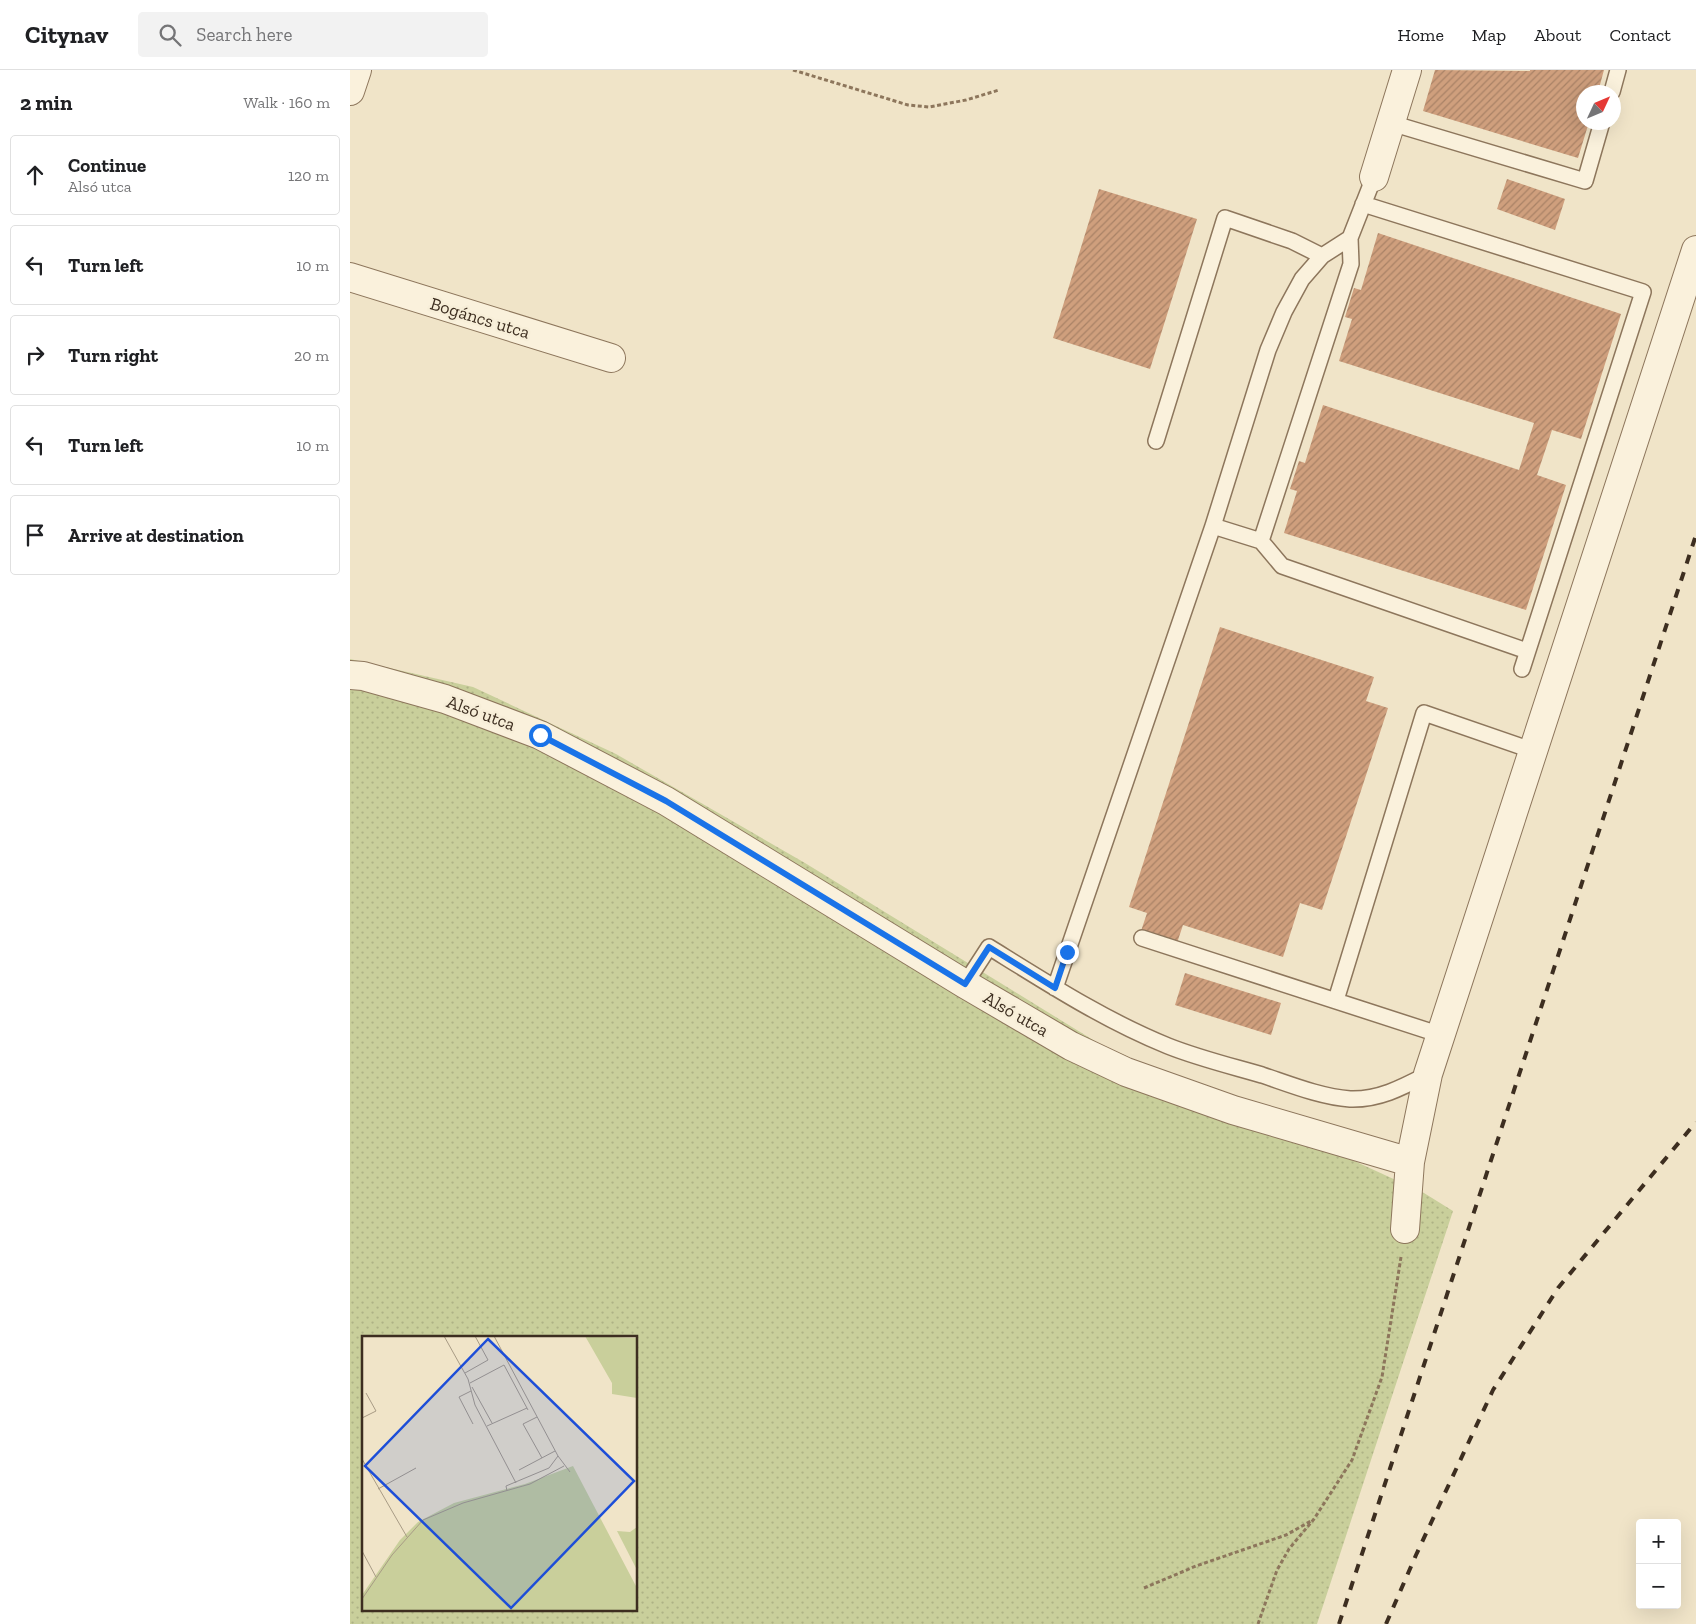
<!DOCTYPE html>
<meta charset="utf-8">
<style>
body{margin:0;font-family:"Zilla Slab",serif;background:#f2f2f2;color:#202124}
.controls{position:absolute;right:15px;bottom:15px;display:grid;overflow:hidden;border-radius:5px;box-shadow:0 5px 20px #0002}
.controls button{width:45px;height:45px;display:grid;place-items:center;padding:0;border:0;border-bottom:1px solid #e0e0e0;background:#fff;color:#202124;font:25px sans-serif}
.compass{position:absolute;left:1226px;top:15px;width:45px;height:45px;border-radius:50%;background:#fff;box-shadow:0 5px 20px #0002;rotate:46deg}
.stop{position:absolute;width:15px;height:15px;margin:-11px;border:4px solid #1a73e8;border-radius:50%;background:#fff}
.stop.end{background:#1a73e8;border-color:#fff;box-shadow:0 1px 5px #0008}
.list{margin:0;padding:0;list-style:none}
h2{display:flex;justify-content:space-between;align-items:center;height:65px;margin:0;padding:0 20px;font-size:21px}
h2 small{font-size:16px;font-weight:400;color:#757577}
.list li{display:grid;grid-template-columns:32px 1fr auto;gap:15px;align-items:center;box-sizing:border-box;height:80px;margin:0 10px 10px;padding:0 10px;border:1px solid #e0e0e0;border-radius:5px}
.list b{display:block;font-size:19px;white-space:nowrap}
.list p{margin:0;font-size:16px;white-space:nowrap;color:#757577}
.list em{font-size:16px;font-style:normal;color:#757577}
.icon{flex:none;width:28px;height:28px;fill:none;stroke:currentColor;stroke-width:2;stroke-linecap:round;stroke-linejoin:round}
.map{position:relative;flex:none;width:1346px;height:1554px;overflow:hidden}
header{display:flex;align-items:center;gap:30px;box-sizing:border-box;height:70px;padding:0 25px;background:#fff;border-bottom:1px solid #e0e0e0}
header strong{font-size:24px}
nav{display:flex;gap:28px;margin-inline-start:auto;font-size:18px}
.search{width:350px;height:45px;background:#f2f2f2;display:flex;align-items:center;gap:12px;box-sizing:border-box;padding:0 18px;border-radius:5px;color:#757577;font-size:19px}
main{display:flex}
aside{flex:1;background:#fff}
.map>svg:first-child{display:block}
</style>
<header>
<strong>Citynav</strong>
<div class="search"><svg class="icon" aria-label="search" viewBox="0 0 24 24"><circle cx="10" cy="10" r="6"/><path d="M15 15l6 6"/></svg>Search here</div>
<nav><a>Home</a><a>Map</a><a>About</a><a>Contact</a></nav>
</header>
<main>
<aside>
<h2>2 min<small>Walk · 160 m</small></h2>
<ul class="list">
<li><svg class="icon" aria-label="ahead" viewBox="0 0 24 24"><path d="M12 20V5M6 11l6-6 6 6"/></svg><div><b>Continue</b><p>Alsó utca</p></div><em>120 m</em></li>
<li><svg class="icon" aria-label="left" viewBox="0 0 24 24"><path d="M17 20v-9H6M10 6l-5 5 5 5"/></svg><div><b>Turn left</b></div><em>10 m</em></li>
<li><svg class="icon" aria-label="right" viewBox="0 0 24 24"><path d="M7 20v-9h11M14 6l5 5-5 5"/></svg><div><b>Turn right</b></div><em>20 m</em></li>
<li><svg class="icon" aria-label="left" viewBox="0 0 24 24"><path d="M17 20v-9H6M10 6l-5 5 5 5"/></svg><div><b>Turn left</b></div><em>10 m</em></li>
<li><svg class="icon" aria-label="arrive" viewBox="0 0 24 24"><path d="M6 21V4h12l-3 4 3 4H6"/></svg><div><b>Arrive at destination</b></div></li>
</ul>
</aside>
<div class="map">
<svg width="1346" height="1554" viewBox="0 0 1346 1554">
<defs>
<pattern id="green-dots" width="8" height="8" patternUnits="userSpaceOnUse" patternTransform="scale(1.25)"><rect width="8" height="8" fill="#c9cf9b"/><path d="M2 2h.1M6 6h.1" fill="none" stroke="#aeb285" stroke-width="1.8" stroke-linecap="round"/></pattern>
<pattern id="building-hatch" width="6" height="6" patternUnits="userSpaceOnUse" patternTransform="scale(1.25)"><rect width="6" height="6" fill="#cf9f7d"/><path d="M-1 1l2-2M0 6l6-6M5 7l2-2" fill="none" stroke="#a98266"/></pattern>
</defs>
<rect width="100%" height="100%" fill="#f0e4c8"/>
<path fill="url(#green-dots)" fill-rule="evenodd" d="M0 589 123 617 266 684 455 793 748 973 1074 1123 1103 1141 967 1554H0ZM14 1268H286V1540H14Z"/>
<path fill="url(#building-hatch)" d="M1085 0 1180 1V0H1254L1248 22H1234V52H1239L1228 88 1073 41Z
M1157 109 1215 129 1205 160 1147 139Z
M749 119 847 149 800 299 703 268Z
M1028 163 1271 244 1231 369 1202 360 1187 405 1216 415 1176 540 934 463 947 421 940 419 949 391 955 393 973 335 1169 400 1184 353 989 291 1002 249 995 247 1004 218 1011 220Z
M870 557 1024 607 1016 631 1038 638 972 840 950 833 933 887 833 855 827 873 791 861 797 843 779 837Z
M835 903 931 933 921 965 825 935Z"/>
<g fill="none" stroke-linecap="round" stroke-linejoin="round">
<defs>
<path id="service" d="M1262 22 1268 0
M1041 53 1235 111 1252 52
M1013 134 1293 222 1172 599
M806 371 875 148 942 171 972 186
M863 456 911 471 932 496 1177 581
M911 471 1001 194 1000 168
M792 868 1091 965
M615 914 639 877C697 913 754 950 818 976 848 988 881 996 912 1005 939 1014 971 1027 1000 1029 1029 1030 1053 1017 1078 1004
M705 918 863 456 918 280 934 242 952 209 972 186 1000 168 1024 107
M986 930 1074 643 1184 681"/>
<path id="minor" d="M0 21 7 0
M1024 107 1057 0
M0 207 261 288
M0 605 13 606 95 629 190 665 316 731 615 914 721 976 776 1002 883 1040 1060 1092
M1055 1159 1060 1092 1078 1004 1346 180"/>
</defs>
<use href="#service" stroke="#8d765c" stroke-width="18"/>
<use href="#minor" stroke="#8d765c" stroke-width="30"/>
<path stroke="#8d765c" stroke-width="3" stroke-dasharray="4 2.5" stroke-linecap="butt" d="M443 0 558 35 579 37 616 30 649 20
M794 1518 846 1496 936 1465 961 1451
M908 1554 927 1500 939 1479 964 1449 1002 1390 1032 1307 1051 1187"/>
<use href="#service" stroke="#faf1dc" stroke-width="15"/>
<use href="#minor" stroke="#faf1dc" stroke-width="28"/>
<path stroke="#3d2e20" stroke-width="4" stroke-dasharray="9 9" stroke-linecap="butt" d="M989 1554 1346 465
M1036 1554 1066 1485 1143 1320 1208 1218 1346 1052"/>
</g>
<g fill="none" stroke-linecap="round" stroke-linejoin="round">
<path stroke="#1a73e8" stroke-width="6" d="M190 665 316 731 615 914 639 877 705 918 717 882"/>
</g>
<g text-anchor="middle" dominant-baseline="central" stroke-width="5" stroke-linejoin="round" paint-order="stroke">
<g font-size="18" fill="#3d2e20" stroke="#f7eed8">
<text transform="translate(130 248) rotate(17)">Bogáncs utca</text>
<text transform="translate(131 643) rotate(20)">Alsó utca</text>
<text transform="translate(666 944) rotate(30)">Alsó utca</text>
</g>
</g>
<g transform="translate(12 1266)">
<rect width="275" height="275" fill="#f0e4c8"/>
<path d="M223 0 275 2V62L250 58V47ZM211 130 275 252V275H0V259L38 204 56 186 92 167 163 148Z" fill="#c9cf9b"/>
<path d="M275 191V234L255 195 268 196Z" fill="#c9cf9b"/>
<path fill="none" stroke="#a89b85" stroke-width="1" d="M82 0 106 43 113 69 154 147M132 0 196 120 208 136M103 37 126 24 113 0M108 47 142 29 166 74M110 51 130 87M109 55 97 61 111 88M175 81 161 88 180 122M0 82 14 75 4 57M125 90 165 72M0 123 45 201M157 134 193 115M16 153 54 132M145 155 144 150 187 132 196 120M0 215 14 241M0 263 30 219 61 184 101 167 168 148 202 130"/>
<path fill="#1d4ed8" fill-opacity="0.15" stroke="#1d4ed8" stroke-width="2.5" d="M126 3 272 145 149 272 3 130Z"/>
<rect width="275" height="275" fill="none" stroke="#3d2e20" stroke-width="2.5"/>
</g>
</svg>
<div class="controls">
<button>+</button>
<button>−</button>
</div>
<svg class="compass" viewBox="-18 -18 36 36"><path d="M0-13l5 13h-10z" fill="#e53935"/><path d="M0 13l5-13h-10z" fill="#757577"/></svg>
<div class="stop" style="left:190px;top:665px"></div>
<div class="stop end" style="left:717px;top:882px"></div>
</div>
</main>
